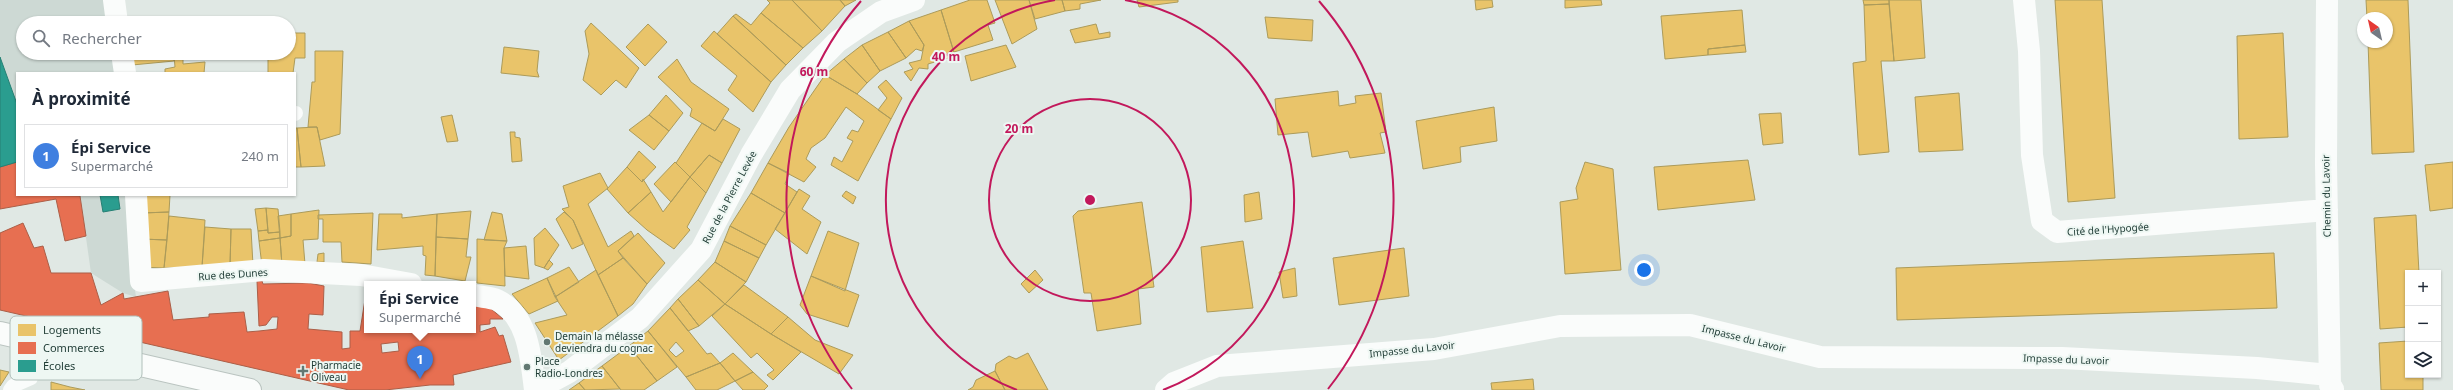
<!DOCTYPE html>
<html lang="fr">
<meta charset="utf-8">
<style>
body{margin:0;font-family:"Noto Sans",sans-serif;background:#f2f2f3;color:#1f2937}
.controls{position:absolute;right:12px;bottom:12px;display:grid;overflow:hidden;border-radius:0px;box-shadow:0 1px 3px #0004}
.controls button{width:36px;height:36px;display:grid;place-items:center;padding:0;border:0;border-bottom:1px solid #e0e1e3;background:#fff;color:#1f2937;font:20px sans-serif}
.compass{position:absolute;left:2357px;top:12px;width:36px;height:36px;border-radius:50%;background:#fff;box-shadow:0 1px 3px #0004;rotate:326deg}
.you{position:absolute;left:1644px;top:270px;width:14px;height:14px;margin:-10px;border:3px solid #fff;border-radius:50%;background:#1a73e8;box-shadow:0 0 0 6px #1a73e833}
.badge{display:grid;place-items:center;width:26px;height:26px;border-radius:50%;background:#627872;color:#fff;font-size:13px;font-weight:700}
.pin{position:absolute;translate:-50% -33px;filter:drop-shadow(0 1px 2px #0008)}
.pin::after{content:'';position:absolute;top:21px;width:14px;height:12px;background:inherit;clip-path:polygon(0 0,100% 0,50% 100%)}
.popup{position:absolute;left:364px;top:281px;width:112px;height:52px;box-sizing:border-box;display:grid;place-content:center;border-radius:0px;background:#fff;filter:drop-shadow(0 1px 3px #0005);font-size:13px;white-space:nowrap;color:#747a83}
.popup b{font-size:15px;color:#1f2937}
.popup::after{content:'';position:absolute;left:50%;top:100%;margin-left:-8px;border:8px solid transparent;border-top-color:#fff}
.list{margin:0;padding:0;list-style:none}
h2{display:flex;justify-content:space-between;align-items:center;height:52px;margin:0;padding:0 16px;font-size:17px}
h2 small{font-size:13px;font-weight:400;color:#747a83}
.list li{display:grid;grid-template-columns:26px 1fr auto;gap:12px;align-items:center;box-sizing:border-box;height:64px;margin:0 8px 8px;padding:0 8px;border:1px solid #e0e1e3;border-radius:0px}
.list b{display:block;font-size:15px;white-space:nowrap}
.list p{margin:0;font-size:13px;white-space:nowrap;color:#747a83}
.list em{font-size:13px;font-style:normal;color:#747a83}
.icon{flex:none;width:22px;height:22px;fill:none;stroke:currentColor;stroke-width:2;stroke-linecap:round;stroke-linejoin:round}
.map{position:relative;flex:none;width:2453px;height:390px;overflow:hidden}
.search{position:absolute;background:#fff;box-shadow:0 1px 3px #0004;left:16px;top:16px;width:280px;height:44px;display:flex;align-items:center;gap:10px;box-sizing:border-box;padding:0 14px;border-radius:22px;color:#747a83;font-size:15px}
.panel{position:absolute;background:#fff;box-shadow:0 1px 3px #0004;left:16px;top:72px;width:280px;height:124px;border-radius:0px}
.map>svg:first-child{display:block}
</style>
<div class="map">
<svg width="2453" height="390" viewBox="0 0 2453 390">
<rect width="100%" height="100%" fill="#e0e8e4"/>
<path fill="#cdd9d4" d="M0 0H105L109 23H23V53H114L117 73H17V162L0 167Z
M80 195H129L130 255 136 297 123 293 91 273Z"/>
<path fill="#e9c46a" stroke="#ac9b5a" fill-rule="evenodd" d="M767 0H792L822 31 803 48 761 13 770 3Z
M792 0H840L845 6 822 31Z
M840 0H856L845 6Z
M970 0H987L995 23 988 25 993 40 954 52 941 10Z
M995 0H1029L1037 29 1012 44Z
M1029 0H1062L1065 11 1035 19Z
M1062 0H1101L1080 4V9L1065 11Z
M1137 0H1178V2L1139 7Z
M1475 0H1492L1493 7 1476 10Z
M1565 0H1601L1602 5 1565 8Z
M1863 0H1889V4L1864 5Z
M1889 0H1921L1925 58 1894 61Z
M2055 0H2102L2115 198 2068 202Z
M2366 0H2408L2414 152 2372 154 2368 42H2387V18H2367Z
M1889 4 1894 61H1881L1889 152 1859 155 1853 63 1866 61 1864 5Z
M941 10 955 56 928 64V69L919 68 911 81 904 72 913 69 909 63 921 60 924 45 909 21Z
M1742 10 1745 45 1708 49V55L1665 59 1661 16Z
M761 13 803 48 786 65 733 16 736 14 751 25Z
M733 16 786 65 771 82 717 34Z
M1265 17 1313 20 1312 41 1268 38Z
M909 21 924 45 922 51 916 49 906 58 888 32Z
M591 23 639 68 626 88 616 80 601 95 583 80 589 54 585 31Z
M648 24 667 42 645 66 626 47Z
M1096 24 1099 34 1110 32V37L1075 43 1070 30Z
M714 31 771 82 753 112 728 90 737 76 701 46Z
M888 32 906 58 880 71 862 45Z
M289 33H305V58H295L293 73H268V53H289Z
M2283 33 2288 137 2239 139 2237 36Z
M862 45 880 71 867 83 844 59Z
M1006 45 1016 67 971 81 965 56Z
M1745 45 1746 52 1708 55V49Z
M504 47 539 51 537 71 539 77 501 73Z
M315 51H343L340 134 320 140 317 127H308L312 82H315Z
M130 53H173L174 61 132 65Z
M183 54V64L205 62 204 73H165V69L175 67 174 55Z
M677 59 691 82 729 109 715 131 690 116 692 109 658 77Z
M844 59 867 83 857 94 825 75Z
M825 75 857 94 891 119 858 181 831 165 834 157 842 162 853 141 847 138 852 130 858 132 864 121 846 107 825 138 811 148 806 159 816 167 804 182 768 163 789 127Z
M886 80 902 98 891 119 878 110 887 98 878 87Z
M1338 91 1339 106 1356 103 1355 96 1381 93 1386 132 1380 133 1385 153 1350 158 1348 151 1312 157 1308 132 1278 135 1275 99Z
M1959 93 1963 150 1919 152 1915 97Z
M666 95 683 113 669 131 649 115Z
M1494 107 1497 141 1460 147 1461 162 1423 169 1416 121Z
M1781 113 1783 143 1763 145 1759 114Z
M452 115 458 141 447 142 441 117Z
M649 115 669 131 654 150 629 130Z
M723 119 740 129 722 163 709 155 690 177 676 163 702 123 715 131Z
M317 127 325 166 301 167 297 128Z
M295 128H297L301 167H295Z
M510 132H515V137L520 138 522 161 512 162Z
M639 151 656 167 642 182 627 167Z
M709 155 722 163 706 193 690 177Z
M1748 160 1755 200 1658 210 1654 167Z
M675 162 690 177 671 202 654 184Z
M1585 162 1613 169 1621 270 1565 274 1560 202 1578 199 1576 188Z
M2453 162V208L2430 211 2425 165Z
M768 163 789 173 785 184 797 192 785 213 751 193Z
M627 167 642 182 643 179 651 192 628 213 607 189Z
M600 173 608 188 588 204 608 247 631 231 634 236 618 251 623 258 598 275 573 220 562 209 569 207 563 186Z
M690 177 706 193 687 227 690 230 674 249 647 230 628 213 651 192 663 212Z
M799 189 810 196 802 209 821 222 807 254 775 229Z
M846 191 856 197 853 204 842 196Z
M1259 192 1262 219 1245 222 1244 195Z
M751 193 785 213 766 245 730 226Z
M143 195H170L169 212 142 213Z
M1142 202 1154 287 1138 289 1141 324 1097 331 1091 293H1084L1073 216 1078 211Z
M266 208 268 230 258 231 255 209Z
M266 208 278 209 280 232 268 233Z
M319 210 318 239 303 240 305 264 282 265 280 238 291 236V214Z
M471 211 468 239 436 237 437 214Z
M169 212 167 240 141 239 142 213Z
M492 212 502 214 507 241 484 240Z
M564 212 573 220 583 244 572 249 556 219Z
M373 213 371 264 342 262 341 242H323V219H318V215Z
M291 214V236L280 238 278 216Z
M379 214H402V218L437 214 435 276 425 275 426 256 423 255V246L377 250Z
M2416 215 2419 273H2408V327L2380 329 2374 218Z
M169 216 205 220 202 267 164 268Z
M730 226 766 245 759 258 724 241Z
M205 227 231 229 230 266 202 267Z
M545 228 559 245 544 268 535 265 534 238Z
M231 229H251L253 265 230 266Z
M268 230V233L280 232V238L259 241 258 231Z
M828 231 859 243 845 291 811 276Z
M638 233 665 263 647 284 618 251Z
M436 237 468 239 466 257H471L465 281 435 276Z
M280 238 282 265 262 266 259 241Z
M141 239 167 240 164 268 141 267Z
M477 239 507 241 504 248 505 286 477 283Z
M724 241 759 258 746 282 715 262Z
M1243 241 1253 308 1207 312 1201 247Z
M526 246 529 279 505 276 504 248Z
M1404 248 1409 296 1339 305 1333 258Z
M324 253V262H317L318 254Z
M2274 253 2277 308 1897 320 1896 268Z
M623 258 647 284 633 304 618 316 598 275Z
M549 260 553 264 548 270 544 268Z
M715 262 746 282 725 304 698 280Z
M569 267 579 282 555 297 547 278Z
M1295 268 1297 296 1283 298 1279 272Z
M596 270 618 316 559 360 535 323 567 315 555 297Z
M1035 270 1043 280 1029 293 1021 284Z
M811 276 859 295 848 327 807 314 800 305Z
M547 278 558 301 529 314 512 294Z
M698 280 725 304 699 326 678 299Z
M744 285 788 317 771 334 725 304Z
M678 299 699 326 688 331 670 308Z
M725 304 771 334 801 352 773 380 767 375 774 370 757 353 751 358 712 316Z
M670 308 707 354 711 353 720 363 686 377 648 331ZM676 342 684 351 676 357 669 350Z
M788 317 815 340 853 355 839 374 771 334Z
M648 331 677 367 657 381 629 346Z
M2408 341V375H2423V390H2381L2379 343Z
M629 346 657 381 644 390H621L602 366Z
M733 353 753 372 735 381 720 363Z
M1028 353 1048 390H1005L995 371 996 364 1009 356 1016 359Z
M720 363 735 381 717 390H696L686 377Z
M602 366 620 389 585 390 579 383Z
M0 370 9 372 0 386Z
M995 371 1005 390H968L973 387 976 380Z
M753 372 768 386 764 390H743L735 381Z
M1533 379 1534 390H1492L1491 383Z
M51 382 70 387 85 390H51Z
M579 383 585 390H569Z"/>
<path fill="#e76f51" stroke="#ab5f48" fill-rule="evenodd" d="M17 162V195L80 196 86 236 65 241 56 199 0 209V167Z
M23 223 34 248 43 246 51 273H91L101 305 123 293 124 299 168 291 173 320 209 317V314L244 312 247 332 259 331 277 329 278 317H272L266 325 259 326 257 281H262L263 284 308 283 324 286 323 315 309 314 308 329 342 332V349L350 348V331H360L367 287V330H473V301L490 308 503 319H490V324L480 325V332L495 327 499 336 503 335 511 362 453 375 454 385H430L385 390H349L0 310V233ZM398 342 399 351 382 353 381 344Z"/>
<path fill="#2a9d8f" stroke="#268074" d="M0 57 17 104V162L0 167Z
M100 195H118L120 209 103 212Z"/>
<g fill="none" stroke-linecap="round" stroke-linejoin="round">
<defs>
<path id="secondary" d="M0 333 250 390"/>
</defs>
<use href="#secondary" stroke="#bac4c0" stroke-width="24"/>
<path stroke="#fafcfb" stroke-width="14" d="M295 114 296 113
M10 390 13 386 31 378 40 342"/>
<path stroke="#fafcfb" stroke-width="22" d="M114 0 117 23
M2024 0 2029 51 2032 155 2042 221 2057 232 2327 210
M2327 0 2326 164 2330 385 2333 389
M122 53 125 73
M136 195 141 281 264 270 361 275 411 284
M473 295C480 297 490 297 497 300 529 316 531 359 535 390
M536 390 569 372 640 318 701 250 751 155 790 90 837 42 881 12 914 0
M1166 390 1174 383 1217 366 1434 349 1560 326 1690 325 1820 357 2062 358 2257 368 2329 375"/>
<use href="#secondary" stroke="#fafcfb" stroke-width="22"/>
</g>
<g fill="none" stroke="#c2185b" stroke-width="2">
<circle cx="1090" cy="200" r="101"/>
<path d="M1017 390A203 203 0 0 1 1055 0M1125 0A203 203 0 0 1 1163 390"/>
<path d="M852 389A304 304 0 0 1 861 1M1319 1A304 304 0 0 1 1328 389"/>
</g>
<g fill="#627872" stroke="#eef7f3" stroke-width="1.5">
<circle cx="547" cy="342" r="4"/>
<circle cx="527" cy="367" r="4"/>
<path d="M301 365h4v4h4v4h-4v4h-4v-4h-4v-4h4z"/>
</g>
<g text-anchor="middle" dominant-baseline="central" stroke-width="4" stroke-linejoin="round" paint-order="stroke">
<g font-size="10" fill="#1e3b34" stroke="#eef7f3">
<text transform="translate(2326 196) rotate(-91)">Chemin du Lavoir</text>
<text transform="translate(729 197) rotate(-62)">Rue de la Pierre Levée</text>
<text transform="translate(2108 229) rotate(-4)">Cité de l'Hypogée</text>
<text transform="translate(233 274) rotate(-4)">Rue des Dunes</text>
<text transform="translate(1744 338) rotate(14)">Impasse du Lavoir</text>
<text transform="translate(1412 349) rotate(-6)">Impasse du Lavoir</text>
<text transform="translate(2066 359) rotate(2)">Impasse du Lavoir</text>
</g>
<g font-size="10" fill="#1e3b34" stroke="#eef7f3" text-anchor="start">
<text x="555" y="336">Demain la mélasse<tspan x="555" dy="12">deviendra du cognac</tspan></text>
<text x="535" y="361">Place<tspan x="535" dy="12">Radio-Londres</tspan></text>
<text x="311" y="365">Pharmacie<tspan x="311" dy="12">Oliveau</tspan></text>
</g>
</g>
<rect x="10" y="316" width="132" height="64" rx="6" fill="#eef7f3" stroke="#b0bfba" stroke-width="1"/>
<rect x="18" y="324" width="18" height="12" fill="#e9c46a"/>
<rect x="18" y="342" width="18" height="12" fill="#e76f51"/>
<rect x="18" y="360" width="18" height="12" fill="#2a9d8f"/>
<g font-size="11" fill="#1e3b34">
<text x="43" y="334">Logements</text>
<text x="43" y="352">Commerces</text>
<text x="43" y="370">Écoles</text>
</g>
<circle cx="1090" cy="200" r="6" fill="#c2185b" stroke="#eef7f3" stroke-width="2"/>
<g font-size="12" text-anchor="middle" font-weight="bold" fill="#c2185b" stroke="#eef7f3" stroke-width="4" stroke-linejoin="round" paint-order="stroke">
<text x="946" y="61">40 m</text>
<text x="814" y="76">60 m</text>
<text x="1019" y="133">20 m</text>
</g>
</svg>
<div class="controls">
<button>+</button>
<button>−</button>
<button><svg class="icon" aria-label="layers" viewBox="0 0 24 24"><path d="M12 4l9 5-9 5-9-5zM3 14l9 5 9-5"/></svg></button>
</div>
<svg class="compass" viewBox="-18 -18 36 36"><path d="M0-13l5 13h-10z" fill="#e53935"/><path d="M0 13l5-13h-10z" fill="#747a83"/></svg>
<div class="you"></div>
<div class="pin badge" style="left:420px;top:379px;background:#3f7fe0">1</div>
<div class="popup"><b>Épi Service</b>Supermarché</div>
<div class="search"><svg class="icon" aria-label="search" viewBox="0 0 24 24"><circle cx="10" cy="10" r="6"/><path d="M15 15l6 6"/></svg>Rechercher</div>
<section class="panel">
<h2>À proximité<small></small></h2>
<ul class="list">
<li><span class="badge" style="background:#3f7fe0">1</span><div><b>Épi Service</b><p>Supermarché</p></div><em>240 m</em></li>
</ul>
</section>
</div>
